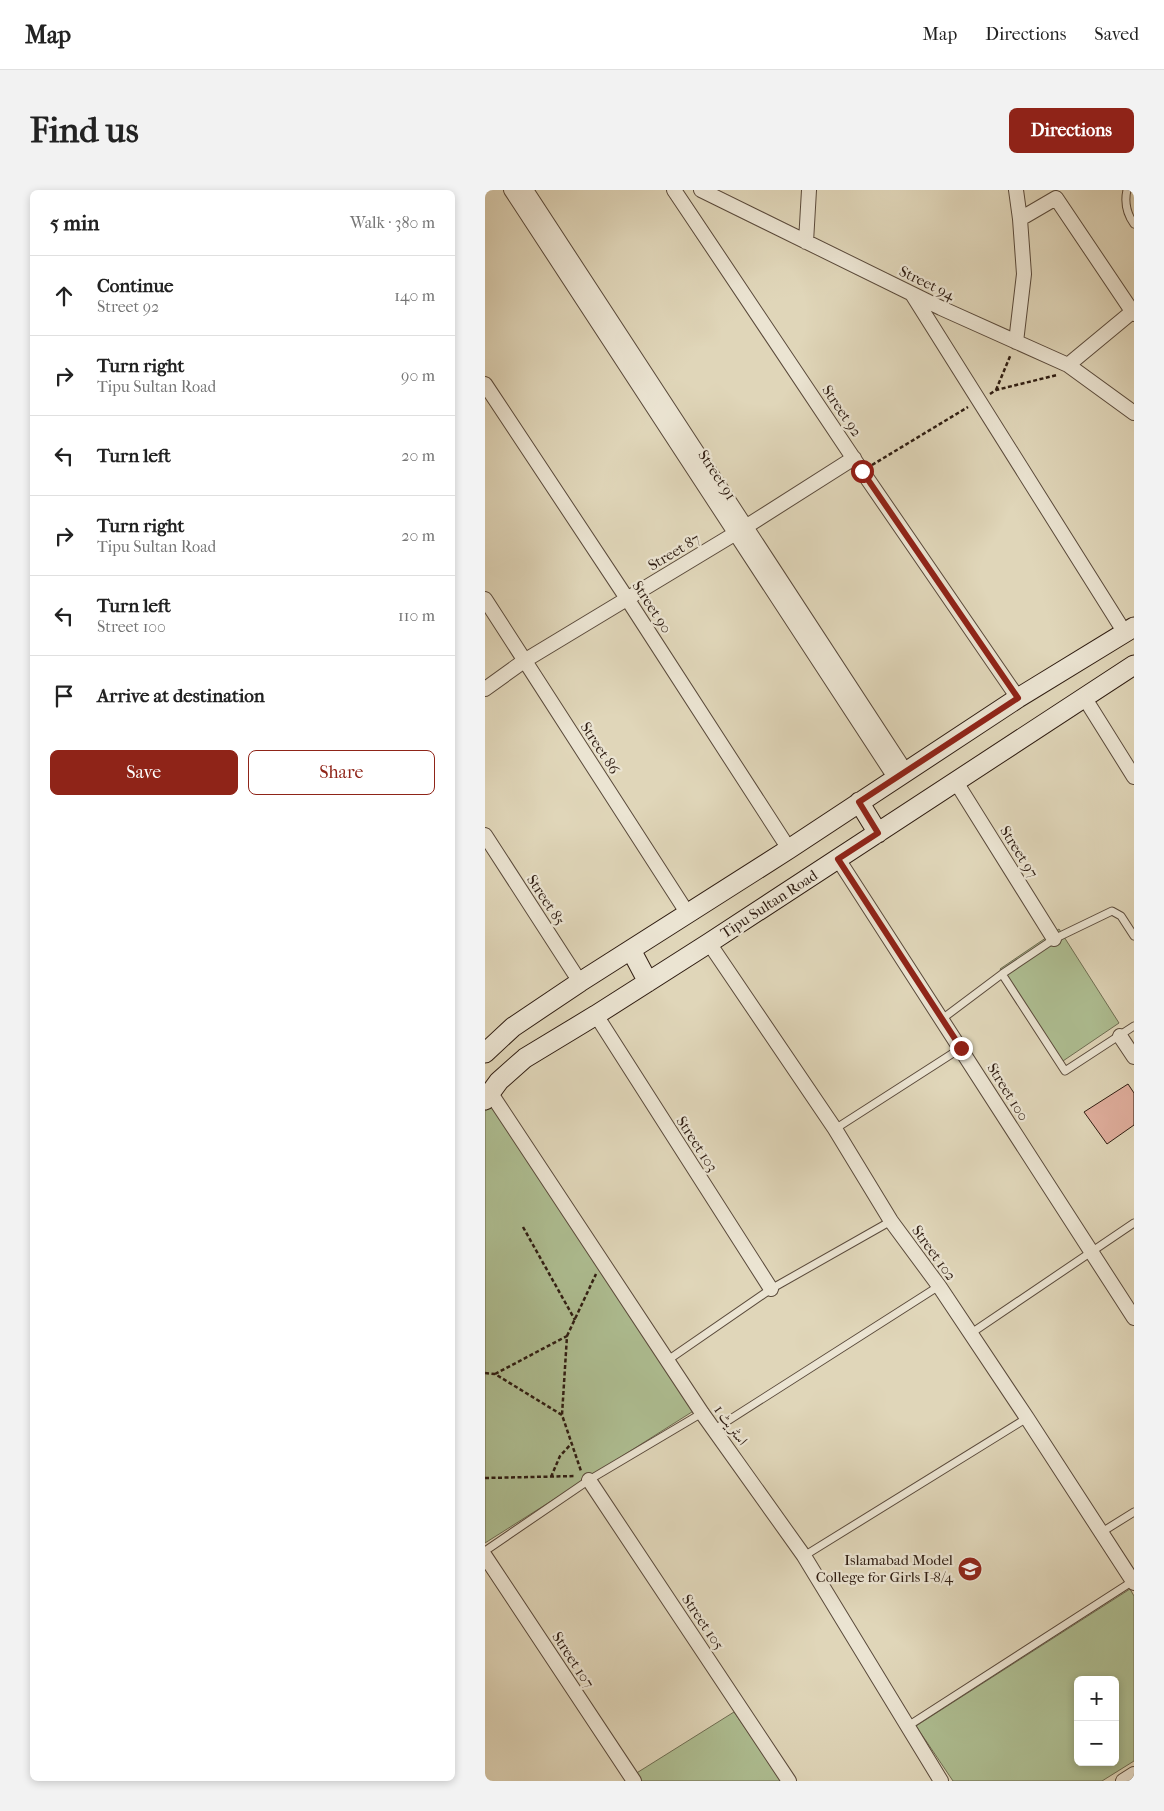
<!DOCTYPE html>
<meta charset="utf-8">
<style>
body{margin:0;font-family:"IM FELL French Canon",Amiri,serif;background:#f2f2f2;color:#222}
.controls{position:absolute;right:15px;bottom:15px;display:grid;overflow:hidden;border-radius:8px;box-shadow:0 2px 8px #0003}
.controls button{width:45px;height:45px;display:grid;place-items:center;padding:0;border:0;border-bottom:1px solid #e0e0e0;background:#fff;color:#222;font:25px sans-serif}
.stop{position:absolute;width:15px;height:15px;margin:-11px;border:4px solid #8f2418;border-radius:50%;background:#fff}
.stop.end{background:#8f2418;border-color:#fff;box-shadow:0 1px 5px #0008}
.list{margin:0;padding:0;list-style:none}
h2{display:flex;justify-content:space-between;align-items:center;height:65px;margin:0;padding:0 20px;font-size:21px}
h2 small{font-size:16px;font-weight:400;color:#767676}
.list li{display:grid;grid-template-columns:32px 1fr auto;gap:15px;align-items:center;box-sizing:border-box;height:80px;padding:0 20px;border-top:1px solid #e0e0e0}
.list b{display:block;font-size:19px;white-space:nowrap}
.list p{margin:0;font-size:16px;white-space:nowrap;color:#767676}
.list em{font-size:16px;font-style:normal;color:#767676}
.actions{display:flex;gap:10px;padding:15px 20px}
.actions a{flex:1;padding:11px 0;border:1px solid #8f2418;border-radius:8px;text-align:center;font-size:18px;color:#8f2418}
.actions .main{background:#8f2418;color:#fff}
.icon{flex:none;width:28px;height:28px;fill:none;stroke:currentColor;stroke-width:2;stroke-linecap:round;stroke-linejoin:round}
.map{position:relative;flex:none;width:649px;height:1591px;overflow:hidden;border-radius:8px}
header{display:flex;align-items:center;gap:30px;box-sizing:border-box;height:70px;padding:0 25px;background:#fff;border-bottom:1px solid #e0e0e0}
header strong{font-size:24px}
nav{display:flex;gap:28px;margin-inline-start:auto;font-size:18px}
.intro{display:flex;align-items:center;justify-content:space-between;box-sizing:border-box;height:120px;padding:0 30px}
h1{margin:0;font-size:35px}
.button{padding:12px 22px;border-radius:8px;background:#8f2418;color:#fff;font-size:18px;font-weight:700}
main{display:flex;gap:30px;padding:0 30px}
aside{flex:1;background:#fff;border-radius:8px;box-shadow:0 2px 8px #0003}
.map>svg:first-child{display:block}
</style>
<header>
<strong>Map</strong>
<nav><a>Map</a><a>Directions</a><a>Saved</a></nav>
</header>
<div class="intro"><h1>Find us</h1><a class="button">Directions</a></div>
<main>
<aside>
<h2>5 min<small>Walk · 380 m</small></h2>
<ul class="list">
<li><svg class="icon" aria-label="ahead" viewBox="0 0 24 24"><path d="M12 20V5M6 11l6-6 6 6"/></svg><div><b>Continue</b><p>Street 92</p></div><em>140 m</em></li>
<li><svg class="icon" aria-label="right" viewBox="0 0 24 24"><path d="M7 20v-9h11M14 6l5 5-5 5"/></svg><div><b>Turn right</b><p>Tipu Sultan Road</p></div><em>90 m</em></li>
<li><svg class="icon" aria-label="left" viewBox="0 0 24 24"><path d="M17 20v-9H6M10 6l-5 5 5 5"/></svg><div><b>Turn left</b></div><em>20 m</em></li>
<li><svg class="icon" aria-label="right" viewBox="0 0 24 24"><path d="M7 20v-9h11M14 6l5 5-5 5"/></svg><div><b>Turn right</b><p>Tipu Sultan Road</p></div><em>20 m</em></li>
<li><svg class="icon" aria-label="left" viewBox="0 0 24 24"><path d="M17 20v-9H6M10 6l-5 5 5 5"/></svg><div><b>Turn left</b><p>Street 100</p></div><em>110 m</em></li>
<li><svg class="icon" aria-label="arrive" viewBox="0 0 24 24"><path d="M6 21V4h12l-3 4 3 4H6"/></svg><div><b>Arrive at destination</b></div></li>
</ul>
<div class="actions"><a class="main">Save</a><a>Share</a></div>
</aside>
<div class="map">
<svg width="649" height="1591" viewBox="0 0 649 1591">
<rect width="100%" height="100%" fill="#e0d6b9"/>
<filter id="stains"><feTurbulence type="fractalNoise" baseFrequency=".004" numOctaves="4"/><feColorMatrix values="0 0 0 0 .2 0 0 0 0 .09 0 0 0 0 .02 0 0 0 .5 -.17"/></filter>
<radialGradient id="worn" r=".72"><stop offset=".6" stop-color="#630" stop-opacity="0"/><stop offset="1" stop-color="#630" stop-opacity=".3"/></radialGradient>
<path fill="#aebe92" stroke="#6e6d52" fill-rule="evenodd" d="M574 739 634 833 575 873 515 779Z
M5 911 210 1220 0 1353V919Z
M645 1399 649 1406V1571L617 1591H468L431 1536ZM593 1490H630V1572H593Z
M249 1522 297 1591H155L150 1584Z"/>
<path fill="#e0ae9d" stroke="#2e1c11" d="M643 894 649 903V935L622 954 599 922Z"/>
<g fill="none" stroke-linecap="round" stroke-linejoin="round">
<defs>
<path id="lane" d="M642 0C639 13 642 24 649 34
M517 784 580 881 649 836
M457 829 517 784 569 749 627 721 636 726 649 746
M350 939 476 858
M485 1144 649 1033
M183 1170 286 1099 406 1031
M230 1239 454 1096
M617 1342 649 1322
M0 1361 104 1290 217 1223
M319 1366 542 1228
M423 1536 648 1391"/>
<path id="street" d="M26 0 411 589
M41 0 421 582
M189 0 377 281 533 508
M216 0 456 118 583 175 649 223
M535 29 571 8 649 124
M321 52 324 0
M427 104 640 443
M531 152 539 84 535 29 531 0
M583 175 647 122
M0 194 143 410 304 659
M0 409 203 724
M0 499 39 471 251 343 369 268
M599 507 649 587
M471 592 569 749
M0 645 95 792
M353 669 649 1128
M224 753 350 939 406 1031 454 1096 542 1228 649 1393
M111 825 286 1099
M635 846 649 867
M5 902 217 1223 319 1366 456 1591
M104 1290 304 1591
M0 1366 149 1591
M638 1591 649 1584"/>
<path id="secondary" d="M374 612 393 643
M146 760 163 792
M0 863 28 837 95 792 304 659 533 508 649 437
M0 910 14 891 40 868 111 825 224 753 649 475"/>
</defs>
<use href="#lane" stroke="#5a4a3b" stroke-width="9"/>
<use href="#street" stroke="#5a4a3b" stroke-width="16"/>
<use href="#secondary" stroke="#2e1c11" stroke-width="21"/>
<path stroke="#2e1c11" stroke-width="2.5" stroke-dasharray="4 2.5" stroke-linecap="butt" d="M511 200 526 164
M505 204 511 200 572 185
M387 275 483 217
M38 1037 90 1130
M82 1146 111 1084
M0 1183 10 1184 77 1225 96 1281
M10 1184 82 1146 77 1225
M66 1287 75 1266 87 1253
M0 1288 91 1286"/>
<use href="#lane" stroke="#ebe4d2" stroke-width="7"/>
<use href="#street" stroke="#ebe4d2" stroke-width="14"/>
<use href="#secondary" stroke="#ebe4d2" stroke-width="19"/>
</g>
<g fill="none" stroke-linecap="round" stroke-linejoin="round">
<path stroke="#8f2418" stroke-width="6" d="M377 281 533 508 374 612 393 643 353 669 476 858"/>
</g>
<defs>
<symbol id="university-disc" viewBox="-11 -11 22 22"><circle r="9.5" fill="#8f2418" stroke="#ebe4d2"/><path d="M0-5L7-2L0 1L-7-2ZM-4 1L0 2.5L4 1V4Q0 6-4 4Z" fill="#fff"/></symbol>
</defs>
<g fill-rule="evenodd">
<use href="#university-disc" x="471" y="1365" width="28" height="28"/>
</g>
<g text-anchor="middle" dominant-baseline="central" stroke-width="4.5" stroke-linejoin="round" paint-order="stroke">
<g font-size="15" fill="#2e1c11" stroke="#ebe4d2">
<text transform="translate(442 93) rotate(26)">Street 94</text>
<text transform="translate(357 221) rotate(56)">Street 92</text>
<text transform="translate(232 285) rotate(57)">Street 91</text>
<text transform="translate(189 362) rotate(-31)">Street 87</text>
<text transform="translate(167 417) rotate(57)">Street 90</text>
<text transform="translate(115 558) rotate(57)">Street 86</text>
<text transform="translate(534 662) rotate(58)">Street 97</text>
<text transform="translate(61 710) rotate(57)">Street 85</text>
<text transform="translate(284 714) rotate(-33)">Tipu Sultan Road</text>
<text transform="translate(523 902) rotate(58)">Street 100</text>
<text transform="translate(212 954) rotate(57)">Street 103</text>
<text transform="translate(449 1063) rotate(54)">Street 102</text>
<text transform="translate(246 1235) rotate(54)">اسٹریٹ 1</text>
<text transform="translate(218 1432) rotate(56)">Street 105</text>
<text transform="translate(88 1470) rotate(57)">Street 107</text>
</g>
<g font-size="15" fill="#2e1c11" stroke="#ebe4d2" text-anchor="end">
<text x="468" y="1370">Islamabad Model<tspan x="468" dy="17">College for Girls I-8/4</tspan></text>
</g>
</g>
<rect width="100%" height="100%" filter="url(#stains)"/>
<rect width="100%" height="100%" fill="url(#worn)"/>
</svg>
<div class="controls">
<button>+</button>
<button>−</button>
</div>
<div class="stop" style="left:377px;top:281px"></div>
<div class="stop end" style="left:476px;top:858px"></div>
</div>
</main>
